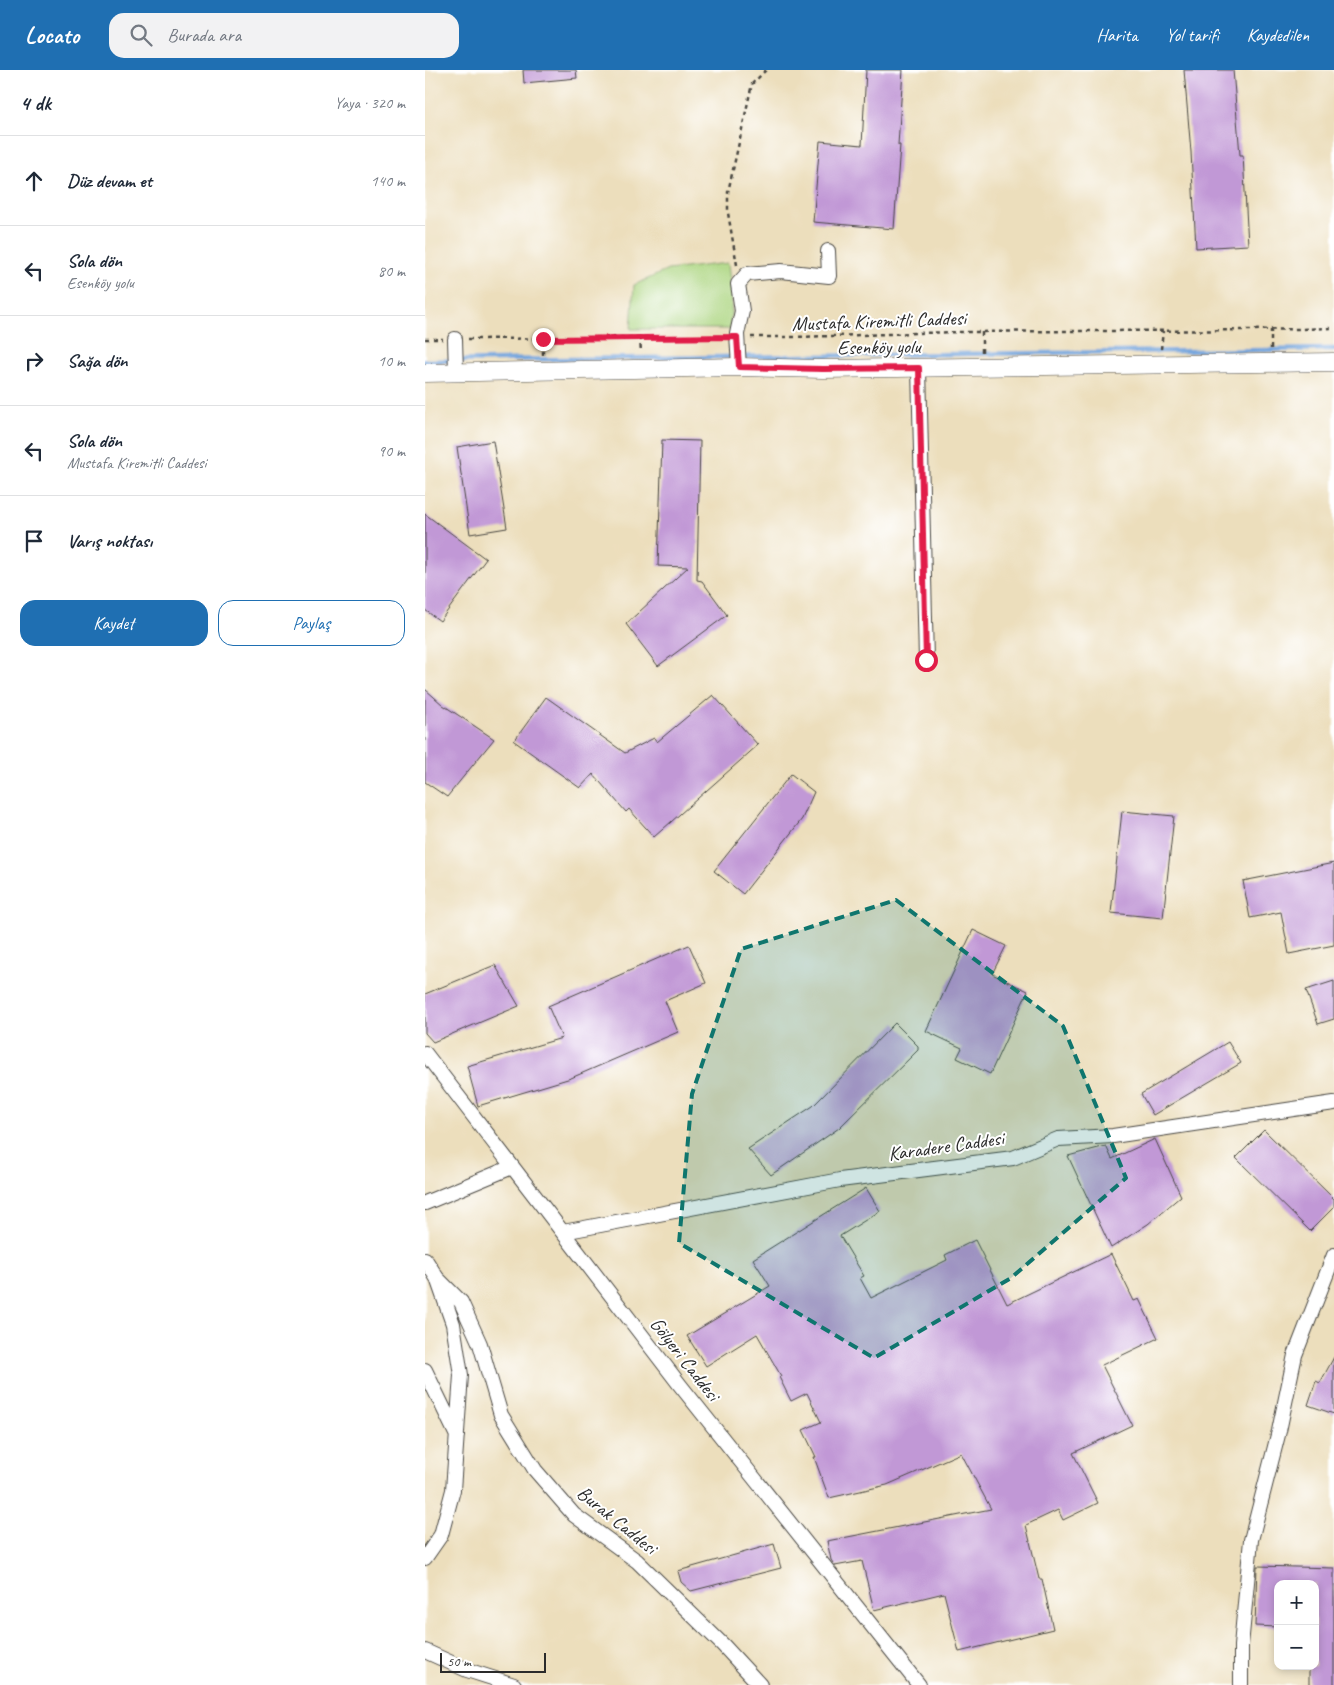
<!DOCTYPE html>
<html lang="tr">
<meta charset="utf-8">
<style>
body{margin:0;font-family:Caveat,sans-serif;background:#f2f2f3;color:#1f2937}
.controls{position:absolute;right:15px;bottom:15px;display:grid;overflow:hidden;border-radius:10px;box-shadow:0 2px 8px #0003}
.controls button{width:45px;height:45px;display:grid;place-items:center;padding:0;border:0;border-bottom:1px solid #e0e1e3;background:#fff;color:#1f2937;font:25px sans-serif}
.scale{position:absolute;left:15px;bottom:12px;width:106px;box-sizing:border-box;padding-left:5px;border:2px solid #2b2b2b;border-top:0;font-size:14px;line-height:18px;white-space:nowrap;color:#2b2b2b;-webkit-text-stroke:4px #fff;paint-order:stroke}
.stop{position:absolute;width:15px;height:15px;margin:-11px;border:4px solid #e11d48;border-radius:50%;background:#fff}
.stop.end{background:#e11d48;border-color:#fff;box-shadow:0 1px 5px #0008}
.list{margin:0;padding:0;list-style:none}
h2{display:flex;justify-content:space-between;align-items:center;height:65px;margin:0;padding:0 20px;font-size:21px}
h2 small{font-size:16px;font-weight:400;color:#747a83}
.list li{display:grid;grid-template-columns:32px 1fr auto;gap:15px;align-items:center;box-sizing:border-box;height:90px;padding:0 20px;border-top:1px solid #e0e1e3}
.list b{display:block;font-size:19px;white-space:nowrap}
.list p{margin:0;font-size:16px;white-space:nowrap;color:#747a83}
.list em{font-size:16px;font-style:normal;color:#747a83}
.actions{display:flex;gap:10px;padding:15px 20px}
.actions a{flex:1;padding:11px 0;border:1px solid #1f6fb2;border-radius:15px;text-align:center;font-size:18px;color:#1f6fb2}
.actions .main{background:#1f6fb2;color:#fff}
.icon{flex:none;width:28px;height:28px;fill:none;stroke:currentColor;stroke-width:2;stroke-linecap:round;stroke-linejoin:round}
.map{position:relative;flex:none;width:909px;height:1615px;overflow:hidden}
header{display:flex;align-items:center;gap:30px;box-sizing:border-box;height:70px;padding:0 25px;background:#1f6fb2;color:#fff}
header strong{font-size:24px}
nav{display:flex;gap:28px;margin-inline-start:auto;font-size:18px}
.search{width:350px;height:45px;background:#f2f2f3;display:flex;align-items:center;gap:12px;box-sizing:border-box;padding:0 18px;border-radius:15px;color:#747a83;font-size:19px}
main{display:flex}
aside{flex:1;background:#fff}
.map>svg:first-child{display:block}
</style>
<header>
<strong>Locato</strong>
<div class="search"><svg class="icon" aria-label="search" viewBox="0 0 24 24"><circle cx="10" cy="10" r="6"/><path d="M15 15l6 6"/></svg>Burada ara</div>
<nav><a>Harita</a><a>Yol tarifi</a><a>Kaydedilen</a></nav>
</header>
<main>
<aside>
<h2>4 dk<small>Yaya · 320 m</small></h2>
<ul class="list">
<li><svg class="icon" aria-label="ahead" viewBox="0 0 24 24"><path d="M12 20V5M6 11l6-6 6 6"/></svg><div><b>Düz devam et</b></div><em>140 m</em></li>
<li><svg class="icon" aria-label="left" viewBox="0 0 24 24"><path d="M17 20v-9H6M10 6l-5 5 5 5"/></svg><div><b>Sola dön</b><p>Esenköy yolu</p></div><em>80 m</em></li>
<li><svg class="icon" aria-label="right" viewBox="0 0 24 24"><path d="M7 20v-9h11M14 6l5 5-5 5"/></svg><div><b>Sağa dön</b></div><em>10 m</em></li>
<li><svg class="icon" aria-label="left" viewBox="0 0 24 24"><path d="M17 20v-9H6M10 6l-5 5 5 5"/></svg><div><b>Sola dön</b><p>Mustafa Kiremitli Caddesi</p></div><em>90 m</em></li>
<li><svg class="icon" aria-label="arrive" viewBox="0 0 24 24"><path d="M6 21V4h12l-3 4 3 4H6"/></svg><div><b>Varış noktası</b></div></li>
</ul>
<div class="actions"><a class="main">Kaydet</a><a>Paylaş</a></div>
</aside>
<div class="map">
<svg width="909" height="1615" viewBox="0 0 909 1615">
<rect width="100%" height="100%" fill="#fff"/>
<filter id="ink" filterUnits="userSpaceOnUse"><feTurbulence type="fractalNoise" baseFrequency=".02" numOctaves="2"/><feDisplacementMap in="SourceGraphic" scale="10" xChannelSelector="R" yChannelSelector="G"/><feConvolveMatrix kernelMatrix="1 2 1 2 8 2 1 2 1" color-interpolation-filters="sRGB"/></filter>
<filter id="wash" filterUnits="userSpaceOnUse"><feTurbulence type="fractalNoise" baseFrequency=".0096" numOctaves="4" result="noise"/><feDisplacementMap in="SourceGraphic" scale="20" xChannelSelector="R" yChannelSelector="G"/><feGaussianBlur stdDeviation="1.12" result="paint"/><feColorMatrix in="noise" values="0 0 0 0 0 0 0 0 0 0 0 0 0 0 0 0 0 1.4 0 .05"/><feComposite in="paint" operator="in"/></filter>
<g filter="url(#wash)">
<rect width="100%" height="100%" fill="#ecdebc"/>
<path fill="#acd580" stroke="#6c8056" d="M303 193 307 230 305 259H206L209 215 243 200Z"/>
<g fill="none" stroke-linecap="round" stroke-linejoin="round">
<path stroke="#6fa2db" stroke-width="4.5" d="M0 291 909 279"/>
</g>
<g id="blocks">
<path fill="#c198d6" d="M98 0H151L152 8 99 13Z
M441 0H478L473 75H475L469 159 388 152 395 71 437 75Z
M759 0H808L815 85H818L823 175 771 178 766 82Z
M237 370 275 371 272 510 277 511 302 545 233 596 201 554 263 497 233 496Z
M68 371 82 458 45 464 32 377Z
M0 444 61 489 15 551 0 540Z
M0 619 18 635 69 669 22 727 0 712Z
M288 625 333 675 229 767 204 739 201 742 168 704 155 718 89 671 121 627 200 683 229 668 232 672Z
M366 704 389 722 377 749 318 824 289 801Z
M697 741 749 746 738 848 686 843Z
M909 793V875L864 884 856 842 825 848 818 811Z
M548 860 581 876 567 904 603 921 565 1004 532 988 537 978 501 961Z
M264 875 281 913 240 931 253 962 146 1008 53 1036 42 996 137 968 123 936Z
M70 895 94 936 8 972 0 963V924Z
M909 911V949L893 954 881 920Z
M470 953 493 976V980L414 1058 346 1105 323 1079 388 1036Z
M803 972 816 993 728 1045 716 1024Z
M839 1060 909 1129V1137L885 1161 811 1088Z
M730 1069 756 1126 723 1154 686 1178 643 1086 681 1076 687 1089Z
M441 1118 455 1141 415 1166 439 1206 435 1208 446 1228 522 1190 520 1185 550 1170 582 1234 686 1184 709 1231 714 1229 733 1268 677 1295 707 1355 648 1383 673 1433 638 1450 633 1440 601 1455 614 1509H617L628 1559 534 1582 519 1523 449 1540 437 1491 410 1496 406 1490 402 1471 566 1439 536 1383 462 1415 404 1428 389 1387H391L378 1360 396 1352 382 1323 366 1331 354 1307 356 1306 332 1264 281 1296 262 1266 345 1216 328 1189Z
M909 1287V1344L883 1335 891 1311 895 1313Z
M349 1474 356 1498 266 1521 256 1512 253 1501Z
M832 1496 909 1498V1615H884V1596H890V1514H853V1557L830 1556Z"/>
</g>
</g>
<g filter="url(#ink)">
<use href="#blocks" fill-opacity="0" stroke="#484641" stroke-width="1"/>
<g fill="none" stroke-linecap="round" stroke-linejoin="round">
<defs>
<path id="minor" d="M30 269 31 302
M314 297 312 264 317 241 313 214 322 204 356 201 404 206 403 181
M494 298 501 590
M0 983 255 1315 494 1615
M0 1133 87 1097
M138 1162 415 1110 588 1088 633 1069 688 1066 909 1033
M0 1189 12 1208 36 1232 55 1274 76 1345 110 1400 149 1445 212 1491 298 1575 335 1615
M0 1300 32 1366
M0 1488 16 1465 28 1420 36 1305 28 1254 13 1211
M0 1581 42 1600 89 1615
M816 1615V1576L826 1470 854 1361 870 1285 909 1185"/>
<path id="tertiary" d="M0 303 314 297 398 299 909 292"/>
</defs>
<use href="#minor" stroke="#484641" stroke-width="16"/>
<use href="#tertiary" stroke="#484641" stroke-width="19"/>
<path stroke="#484641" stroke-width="2.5" stroke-dasharray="4 4" stroke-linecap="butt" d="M312 195 303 143V122L327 14 341 0
M557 262V283
M215 267 216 283
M326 267C402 268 477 262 553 262 672 260 790 262 909 258
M0 269H18
M43 269 300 267
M736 279 738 261
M846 279V260
M118 285V269"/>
<use href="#minor" stroke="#fff" stroke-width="14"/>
<use href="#tertiary" stroke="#fff" stroke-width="18"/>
</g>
</g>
<g fill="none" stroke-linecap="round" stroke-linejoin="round" filter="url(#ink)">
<path stroke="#e11d48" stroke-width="6" d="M118 269 312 267 314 297 398 299 494 298 501 590"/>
</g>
<path fill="#0f766e" fill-opacity="0.2" stroke="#0f766e" stroke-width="4" stroke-dasharray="10 6" stroke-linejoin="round" d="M471 830 638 956 701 1108 586 1208 449 1288 254 1173 267 1024 316 879Z"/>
<g text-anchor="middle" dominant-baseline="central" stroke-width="4" stroke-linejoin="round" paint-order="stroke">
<g font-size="20" fill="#2b2b2b" stroke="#fff">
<text transform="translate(454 251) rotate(-2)">Mustafa Kiremitli Caddesi</text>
<text transform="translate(454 277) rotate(-1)">Esenköy yolu</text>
<text transform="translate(521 1076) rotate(-8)">Karadere Caddesi</text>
<text transform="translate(260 1289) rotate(52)">Gölyeri Caddesi</text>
<text transform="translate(192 1450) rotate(39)">Burak Caddesi</text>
</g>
</g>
</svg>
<div class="controls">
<button>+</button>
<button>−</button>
</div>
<div class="scale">50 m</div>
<div class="stop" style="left:501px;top:590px"></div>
<div class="stop end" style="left:118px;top:269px"></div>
</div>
</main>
